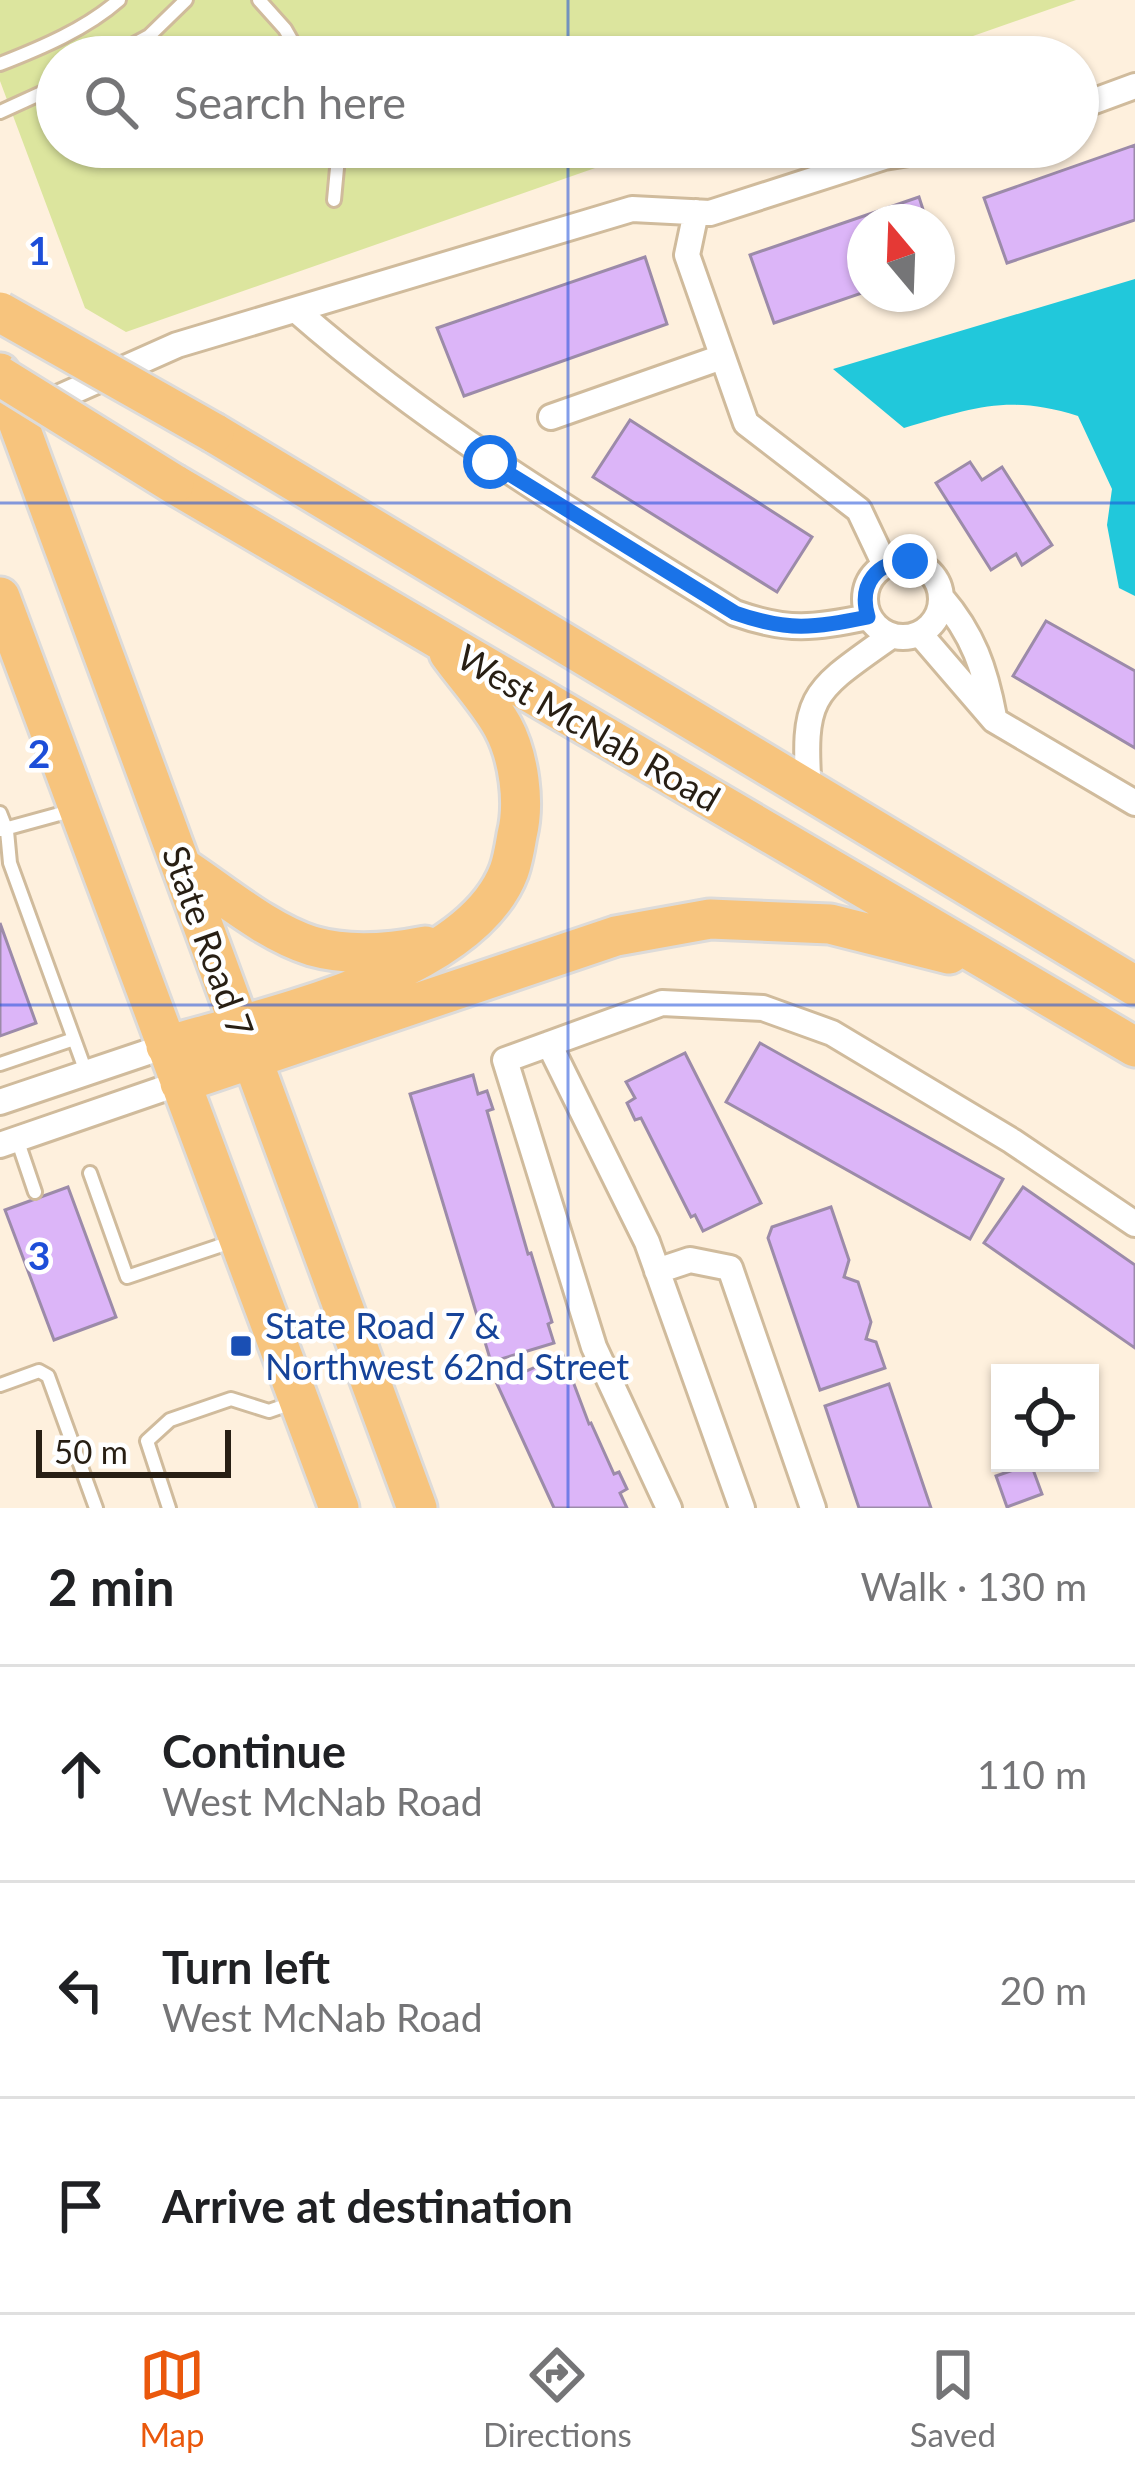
<!DOCTYPE html>
<meta charset="utf-8">
<style>
body{margin:0;font-family:Lato,sans-serif;background:#f6f6f6;color:#202124}
.controls{position:absolute;right:36px;bottom:36px;display:grid;overflow:hidden;border-radius:0px;box-shadow:0 3px 9px #0004}
.controls button{width:108px;height:108px;display:grid;place-items:center;padding:0;border:0;border-bottom:3px solid #e0e0e0;background:#fff;color:#202124;font:60px sans-serif}
.compass{position:absolute;left:847px;top:204px;width:108px;height:108px;border-radius:50%;background:#fff;box-shadow:0 3px 9px #0004;rotate:341deg}
.scale{position:absolute;left:36px;bottom:30px;width:195px;box-sizing:border-box;padding-left:12px;border:6px solid #281f14;border-top:0;font-size:33px;line-height:42px;white-space:nowrap;color:#281f14;-webkit-text-stroke:9px #fff;paint-order:stroke}
.stop{position:absolute;width:36px;height:36px;margin:-27px;border:9px solid #1a73e8;border-radius:50%;background:#fff}
.stop.end{background:#1a73e8;border-color:#fff;box-shadow:0 3px 12px #0008}
.list{margin:0;padding:0;list-style:none}
h2{display:flex;justify-content:space-between;align-items:center;height:156px;margin:0;padding:0 48px;font-size:51px}
h2 small{font-size:39px;font-weight:400;color:#757577}
.list li{display:grid;grid-template-columns:78px 1fr auto;gap:36px;align-items:center;box-sizing:border-box;height:216px;padding:0 48px;border-top:3px solid #e0e0e0}
.list b{display:block;font-size:45px;white-space:nowrap}
.list p{margin:0;font-size:39px;white-space:nowrap;color:#757577}
.list em{font-size:39px;font-style:normal;color:#757577}
.icon{flex:none;width:66px;height:66px;fill:none;stroke:currentColor;stroke-width:2;stroke-linecap:round;stroke-linejoin:round}
.map{position:relative;flex:none;width:1135px;height:1508px;overflow:hidden}
.search{position:absolute;background:#fff;box-shadow:0 3px 9px #0004;left:36px;right:36px;top:36px;height:132px;display:flex;align-items:center;gap:30px;box-sizing:border-box;padding:0 42px;border-radius:66px;color:#757577;font-size:45px}
.sheet{height:804px;background:#fff}
nav{display:flex;justify-content:space-around;align-items:center;box-sizing:border-box;height:168px;border-top:3px solid #e0e0e0;background:#fff;font-size:33px;color:#757577}
nav a{display:grid;justify-items:center;gap:6px}
nav .on{color:#ea580c}
.map>svg:first-child{display:block}
</style>
<div class="map">
<svg width="1135" height="1508" viewBox="0 0 1135 1508">
<rect width="100%" height="100%" fill="#fef0dd"/>
<path fill="#dce59e" d="M0 0H1076L913 57H57V147H655L126 332 85 308 0 81Z"/>
<path fill="#21c8db" d="M1135 279V596L1119 588 1107 525 1112 489 1078 416C1008 394 973 408 904 428L833 369Z"/>
<path fill="#dcb5f8" stroke="#9c8ba9" stroke-width="3" d="M1135 145V220L1007 263 984 198Z
M919 197 927 222H865V292L774 323 750 255Z
M645 257 667 324 464 396 437 328Z
M630 420 812 537 777 592 593 477Z
M970 462 982 480 1002 467 1052 545 1022 565 1016 554 991 570 936 483Z
M1046 621 1135 671V748L1013 676Z
M0 923 36 1023 0 1036Z
M760 1043 1003 1179 970 1239 726 1102Z
M685 1053 761 1203 703 1231 695 1215 691 1217 641 1118 635 1120 627 1103 635 1098 626 1082Z
M473 1075 478 1094 487 1091 493 1109 487 1111 528 1254 531 1253 552 1322 548 1324 554 1343 491 1362 410 1094Z
M68 1187 116 1317 54 1340 5 1210Z
M1023 1187 1135 1265V1348L984 1243Z
M831 1207 849 1260 844 1277 858 1282 871 1322 866 1339 876 1342 885 1368 820 1390 768 1238 772 1227Z
M563 1355 589 1424 591 1423 614 1474 619 1472 627 1489 620 1493 627 1508H554L497 1384Z
M889 1384 931 1508H859L825 1406Z
M1031 1464 1042 1494 1007 1507 996 1476Z"/>
<g fill="none" stroke-linecap="round" stroke-linejoin="round">
<defs>
<path id="lane" d="M259 0 285 29 301 57
M110 57 149 36 186 0
M0 64C41 48 86 29 119 0
M0 112 57 86
M334 200 339 147
M0 813 7 831 10 863 86 1072
M1 830 74 810
M0 1064 74 1039
M17 1139 35 1192
M90 1173 127 1277 231 1242
M0 1385 39 1371 48 1376 96 1508
M169 1508 147 1441 170 1420 231 1399 269 1411 295 1402"/>
<path id="street" d="M1078 107 1135 86
M696 212 687 255 746 423 859 510 885 565
M297 311C433 430 583 519 735 613 789 632 813 628 868 617
M40 406 177 345 632 209 710 213 884 157 946 147
M551 417 722 357
M865 599a38 38 0 1 1 76 0a38 38 0 1 1-76 0Z
M941 597C973 634 985 669 994 717
M920 634 994 720 1135 803
M809 792C802 694 812 692 891 636
M549 1044 647 1242 742 1508
M0 1102 166 1046
M0 1145 180 1083
M657 1271 690 1260 730 1268 813 1508
M669 1508 594 1347 505 1060 662 1003 763 1008 832 1033 1012 1141 1135 1224"/>
<path id="primary" d="M0 373 417 1508
M214 433 1135 986
M174 484 1135 1047
M0 597 339 1508
M182 867C222 893 265 931 312 946 347 956 390 953 425 946
M166 1046C262 1018 470 975 509 871 513 860 515 847 517 835 525 803 519 757 503 727 489 701 466 677 449 653
M180 1083 616 936 710 919 830 924 949 954"/>
</defs>
<use href="#lane" stroke="#d0bb9c" stroke-width="18"/>
<use href="#street" stroke="#d0bb9c" stroke-width="30"/>
<use href="#primary" stroke="#dddbd9" stroke-width="45"/>
<use href="#lane" stroke="#fff" stroke-width="12"/>
<use href="#street" stroke="#fff" stroke-width="24"/>
<use href="#primary" stroke="#f7c47d" stroke-width="39"/>
<defs>
<path id="primary-bridge" d="M0 312 214 433
M0 376 174 484"/>
</defs>
<use href="#primary-bridge" stroke="#dddbd9" stroke-width="45" stroke-linecap="butt"/>
<use href="#primary-bridge" stroke="#f7c47d" stroke-width="39"/>
</g>
<g fill="none" stroke-linecap="round" stroke-linejoin="round">
<path stroke="#1a73e8" stroke-width="15" d="M490 462 735 613C789 632 813 628 868 617 858 584 877 561 910 561"/>
</g>
<path fill="none" stroke="#1d4ed8" stroke-width="3" stroke-opacity="0.55" d="M568 0V57M568 147V1508M0 503H1135M0 1005H1135"/>
<rect fill="#1a4fb4" stroke="#fff" stroke-width="4.5" x="229" y="1334" width="24" height="24" rx="6"/>
<g text-anchor="middle" dominant-baseline="central" stroke-width="9" stroke-linejoin="round" paint-order="stroke">
<g font-size="36" fill="#281f14" stroke="#fff">
<text transform="translate(589 727) rotate(30)">West McNab Road</text>
<text transform="translate(209 941) rotate(70)">State Road 7</text>
</g>
<g font-size="36" fill="#164399" stroke="#fff" text-anchor="start">
<text x="265" y="1325">State Road 7 &amp;<tspan x="265" dy="41">Northwest 62nd Street</tspan></text>
</g>
</g>
<g font-size="39" text-anchor="middle" font-weight="bold" fill="#1d4ed8" stroke="#fff" stroke-width="9" stroke-linejoin="round" paint-order="stroke">
<text x="39" y="265">1</text>
<text x="39" y="768">2</text>
<text x="39" y="1270">3</text>
</g>
</svg>
<div class="controls">
<button><svg class="icon" aria-label="locate" viewBox="0 0 24 24"><circle cx="12" cy="12" r="6"/><path d="M12 2v4M12 18v4M2 12h4M18 12h4"/></svg></button>
</div>
<svg class="compass" viewBox="-18 -18 36 36"><path d="M0-13l5 13h-10z" fill="#e53935"/><path d="M0 13l5-13h-10z" fill="#757577"/></svg>
<div class="scale">50 m</div>
<div class="stop" style="left:490px;top:462px"></div>
<div class="stop end" style="left:910px;top:561px"></div>
<div class="search"><svg class="icon" aria-label="search" viewBox="0 0 24 24"><circle cx="10" cy="10" r="6"/><path d="M15 15l6 6"/></svg>Search here</div>
</div>
<section class="sheet">
<h2>2 min<small>Walk · 130 m</small></h2>
<ul class="list">
<li><svg class="icon" aria-label="ahead" viewBox="0 0 24 24"><path d="M12 20V5M6 11l6-6 6 6"/></svg><div><b>Continue</b><p>West McNab Road</p></div><em>110 m</em></li>
<li><svg class="icon" aria-label="left" viewBox="0 0 24 24"><path d="M17 20v-9H6M10 6l-5 5 5 5"/></svg><div><b>Turn left</b><p>West McNab Road</p></div><em>20 m</em></li>
<li><svg class="icon" aria-label="arrive" viewBox="0 0 24 24"><path d="M6 21V4h12l-3 4 3 4H6"/></svg><div><b>Arrive at destination</b></div></li>
</ul>
</section>
<nav>
<a class="on"><svg class="icon" aria-label="map" viewBox="0 0 24 24"><path d="M3 6l6-2 6 2 6-2v14l-6 2-6-2-6 2zM9 4v14M15 6v14"/></svg>Map</a>
<a><svg class="icon" aria-label="directions" viewBox="0 0 24 24"><path d="M12 3l9 9-9 9-9-9zM9 14v-3h6M13 9l2 2-2 2"/></svg>Directions</a>
<a><svg class="icon" aria-label="saved" viewBox="0 0 24 24"><path d="M7 4h10v16l-5-4-5 4z"/></svg>Saved</a>
</nav>
